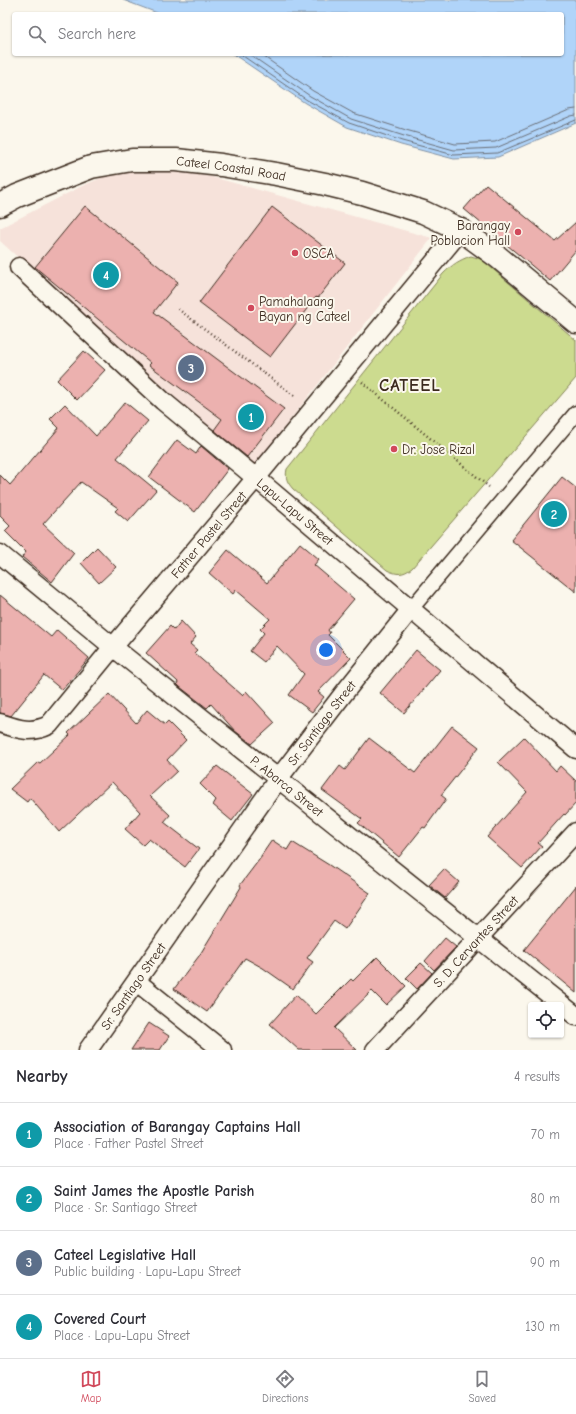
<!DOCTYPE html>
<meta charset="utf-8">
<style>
body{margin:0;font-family:"Comic Neue",sans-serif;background:#f7f7f7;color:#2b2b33}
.controls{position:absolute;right:12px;bottom:12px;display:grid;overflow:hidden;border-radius:4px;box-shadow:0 1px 3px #0004}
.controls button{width:36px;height:36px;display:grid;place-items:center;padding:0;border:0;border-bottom:1px solid #e1e1e2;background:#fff;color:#2b2b33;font:20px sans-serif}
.you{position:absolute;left:326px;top:650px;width:14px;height:14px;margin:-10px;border:3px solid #fff;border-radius:50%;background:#1a73e8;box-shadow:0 0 0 6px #1a73e833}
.badge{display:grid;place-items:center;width:26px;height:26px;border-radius:50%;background:#d1495b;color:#fff;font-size:13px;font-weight:700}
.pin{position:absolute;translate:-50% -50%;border:2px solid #fff;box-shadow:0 1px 4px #0006}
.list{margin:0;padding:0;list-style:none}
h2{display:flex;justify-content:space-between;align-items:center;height:52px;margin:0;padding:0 16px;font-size:17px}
h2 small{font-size:13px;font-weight:400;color:#7c7c81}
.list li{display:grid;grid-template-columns:26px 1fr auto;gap:12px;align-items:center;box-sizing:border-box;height:64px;padding:0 16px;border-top:1px solid #e1e1e2}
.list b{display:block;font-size:15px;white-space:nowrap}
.list p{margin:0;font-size:13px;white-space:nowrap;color:#7c7c81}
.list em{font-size:13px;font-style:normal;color:#7c7c81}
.icon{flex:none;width:22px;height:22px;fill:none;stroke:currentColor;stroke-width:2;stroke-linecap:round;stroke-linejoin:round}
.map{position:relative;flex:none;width:576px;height:1050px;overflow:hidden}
.search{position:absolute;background:#fff;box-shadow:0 1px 3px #0004;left:12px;right:12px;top:12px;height:44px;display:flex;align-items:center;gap:10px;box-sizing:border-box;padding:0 14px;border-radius:4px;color:#7c7c81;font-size:15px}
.sheet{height:308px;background:#fff}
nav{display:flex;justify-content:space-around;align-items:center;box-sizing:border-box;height:56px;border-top:1px solid #e1e1e2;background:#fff;font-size:11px;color:#7c7c81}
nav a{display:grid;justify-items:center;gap:2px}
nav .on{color:#d1495b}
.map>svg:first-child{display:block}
</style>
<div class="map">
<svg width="576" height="1050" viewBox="0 0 576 1050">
<rect width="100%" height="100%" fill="#fbf7ec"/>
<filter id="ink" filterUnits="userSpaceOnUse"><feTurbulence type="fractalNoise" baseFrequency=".025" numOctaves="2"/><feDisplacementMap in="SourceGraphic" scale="8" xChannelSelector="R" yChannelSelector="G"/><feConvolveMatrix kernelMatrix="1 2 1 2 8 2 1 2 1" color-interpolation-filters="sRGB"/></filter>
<g filter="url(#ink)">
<path fill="#f6e2da" d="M148 167 205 175 432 238 255 465 167 394 0 241V228L82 186 110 174Z"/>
<path fill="#ccdb8f" stroke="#848256" d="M471 256 481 259 576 340V378L412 568C403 575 397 575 387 570L293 489C287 482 285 478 287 469L443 274C452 265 459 260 471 256Z"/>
<path fill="#b0d4f9" stroke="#8190a1" d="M123 0H576V123L498 157 454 159 401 145 347 127 305 103 233 54H562V14H160Z"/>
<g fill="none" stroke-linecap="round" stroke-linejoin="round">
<path stroke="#6a6e76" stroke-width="1" d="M240 54 307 100 349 123 402 141 454 155 497 153 576 120
M249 54 310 96 351 119 404 136 454 150 496 148 571 116 576 115
M260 54 313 91 353 113 406 130 455 144 495 142 569 110 576 109"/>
</g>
<path fill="#ecb1af" stroke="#3b2a1e" d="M486 184 555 241 576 222V250L550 281 464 209Z
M85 206 178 282 154 312 284 409 247 457 214 430 222 419 149 365 151 363 35 267Z
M272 207 345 263 318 298 316 297 270 357 199 303Z
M84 351 105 370 77 400 57 380Z
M125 402 148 421 117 458 156 490 128 522 115 511 118 508 81 482 43 524 74 553 52 582 22 557 26 552 5 531 10 526 0 516V475L10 485 59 428 50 419 65 404 96 436Z
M177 440 196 454 201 446 228 469 195 512 149 477Z
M562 477 576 488V592L511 540Z
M300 543 319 559 314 565 354 599 328 630 330 633 328 635 351 658 318 692 324 697 312 712 289 695 304 674 277 646 264 662 250 651 264 633 260 629 270 619 236 590 233 594 209 573 228 550 267 583Z
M97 547 116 567 99 583 81 563Z
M0 595 51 637 57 630 89 658 62 690 44 675 11 716 0 713Z
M181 621 196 637 190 644 197 650 194 653 242 695 246 691 275 723 252 744 235 731 211 704 207 708 180 687 177 684 178 682 146 653 170 626 174 630Z
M416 650 440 670 404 713 380 693Z
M109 694 136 723 147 710 165 725 168 722 186 740 167 760 177 771 150 796 170 815 164 822 199 849 185 867 149 839 143 845 125 829 140 812 112 782 59 832 30 798 27 802 10 789 38 762 40 763 70 735 68 733Z
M452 726 479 747 441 795 446 799 425 828 423 827 399 857 358 823 362 819 322 790 340 766 345 770 369 738 415 773Z
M524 737 556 771 560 766 576 781V803L565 815 564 814 538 843 542 846 522 868 487 837 527 792 498 762Z
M217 766 253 794 232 821 213 805 216 800 200 784Z
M272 840 287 850 292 842 329 865 370 893 345 929 334 921 307 958 313 962 293 989 263 968 245 958 207 1012 174 989 199 956 241 887 240 885 262 856H261Z
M444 869 459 882 445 898 429 885Z
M576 886V993L524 950Z
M445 938 456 947 434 970 425 961Z
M377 957 406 986 386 1005 372 991 334 1028 357 1050H299L270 1024 296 995 316 1014 351 979 353 981Z
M421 963 432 973 417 989 406 978Z
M149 1023 169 1036 160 1050H131Z"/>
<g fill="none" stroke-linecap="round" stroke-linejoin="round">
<defs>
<path id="pedestrian" d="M411 609 576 413"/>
<g id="minor">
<path id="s1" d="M19 267 163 401 256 478 576 749"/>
<path id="s2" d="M0 554 113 647 576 1016"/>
<path id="s3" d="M0 723C18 729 31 734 49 725L113 647 256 478 461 230"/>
<path d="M137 982 222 1050"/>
<path id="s4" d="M88 1050 278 779 344 693 411 609"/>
<path id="s5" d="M375 1050 576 832"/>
</g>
<g id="tertiary">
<path id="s6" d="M0 205 17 196 91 167 132 160H176L221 165 276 174 325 184 362 193 423 212 461 230 498 257 576 322"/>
</g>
</defs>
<use href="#pedestrian" stroke="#3b2a1e" stroke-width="17"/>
<use href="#minor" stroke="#3b2a1e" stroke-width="21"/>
<use href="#tertiary" stroke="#3b2a1e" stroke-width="25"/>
<path stroke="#3b2a1e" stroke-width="2.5" stroke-dasharray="1 3" stroke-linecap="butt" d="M178 309 296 397
M362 382 489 487"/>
<use href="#pedestrian" stroke="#fbf7ec" stroke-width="14"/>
<use href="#minor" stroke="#fbf7ec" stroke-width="18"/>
<use href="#tertiary" stroke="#fbf7ec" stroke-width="22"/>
</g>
</g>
<g fill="#d1495b" stroke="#fbf7ec" stroke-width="1.5">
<circle cx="518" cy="232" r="4"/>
<circle cx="295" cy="253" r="4"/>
<circle cx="251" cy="308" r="4"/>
<circle cx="394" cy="449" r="4"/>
</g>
<g text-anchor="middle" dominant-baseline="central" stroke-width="4" stroke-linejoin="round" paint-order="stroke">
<g font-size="13" fill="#3b2a1e" stroke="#fbf7ec">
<text stroke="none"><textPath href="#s6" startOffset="240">Cateel Coastal Road</textPath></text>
<text stroke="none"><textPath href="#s1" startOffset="369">Lapu-Lapu Street</textPath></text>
<text stroke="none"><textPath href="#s3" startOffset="299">Father Pastel Street</textPath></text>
<text stroke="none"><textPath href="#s4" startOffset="402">Sr. Santiago Street</textPath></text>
<text stroke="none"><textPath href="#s2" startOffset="369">P. Abarca Street</textPath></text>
<text stroke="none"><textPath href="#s5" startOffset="148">S. D. Cervantes Street</textPath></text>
<text stroke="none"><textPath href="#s4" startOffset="78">Sr. Santiago Street</textPath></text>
</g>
<g font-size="13" fill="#3b2a1e" stroke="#fbf7ec" text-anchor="start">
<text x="510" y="225" text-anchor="end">Barangay<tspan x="510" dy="15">Poblacion Hall</tspan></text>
<text x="303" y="253">OSCA</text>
<text x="259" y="301">Pamahalaang<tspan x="259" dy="15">Bayan ng Cateel</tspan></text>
<text x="402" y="449">Dr. Jose Rizal</text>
</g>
<g font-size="17" font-weight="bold" letter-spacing="1" fill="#3b2a1e" stroke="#fbf7ec">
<text x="410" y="385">CATEEL</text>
</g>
</g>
</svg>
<div class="controls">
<button><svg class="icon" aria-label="locate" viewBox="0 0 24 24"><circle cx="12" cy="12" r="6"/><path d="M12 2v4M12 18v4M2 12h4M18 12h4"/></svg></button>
</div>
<div class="you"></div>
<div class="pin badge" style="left:251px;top:417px;background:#0f9aa8">1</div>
<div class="pin badge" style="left:554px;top:514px;background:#0f9aa8">2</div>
<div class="pin badge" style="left:191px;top:368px;background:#5c6f8a">3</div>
<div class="pin badge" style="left:106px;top:275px;background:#0f9aa8">4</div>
<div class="search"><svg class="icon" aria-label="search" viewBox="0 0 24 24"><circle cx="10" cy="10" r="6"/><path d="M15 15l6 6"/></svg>Search here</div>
</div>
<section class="sheet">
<h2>Nearby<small>4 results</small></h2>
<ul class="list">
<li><span class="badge" style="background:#0f9aa8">1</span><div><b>Association of Barangay Captains Hall</b><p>Place · Father Pastel Street</p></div><em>70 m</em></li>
<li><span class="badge" style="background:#0f9aa8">2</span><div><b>Saint James the Apostle Parish</b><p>Place · Sr. Santiago Street</p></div><em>80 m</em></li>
<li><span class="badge" style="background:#5c6f8a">3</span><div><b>Cateel Legislative Hall</b><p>Public building · Lapu-Lapu Street</p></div><em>90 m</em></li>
<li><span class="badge" style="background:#0f9aa8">4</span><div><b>Covered Court</b><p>Place · Lapu-Lapu Street</p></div><em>130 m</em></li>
</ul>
</section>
<nav>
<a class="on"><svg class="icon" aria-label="map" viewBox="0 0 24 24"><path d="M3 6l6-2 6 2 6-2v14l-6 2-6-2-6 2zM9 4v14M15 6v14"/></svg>Map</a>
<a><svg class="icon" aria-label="directions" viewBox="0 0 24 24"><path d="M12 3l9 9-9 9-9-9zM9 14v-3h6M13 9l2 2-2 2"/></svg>Directions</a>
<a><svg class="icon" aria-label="saved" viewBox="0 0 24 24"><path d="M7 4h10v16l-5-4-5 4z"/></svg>Saved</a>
</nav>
